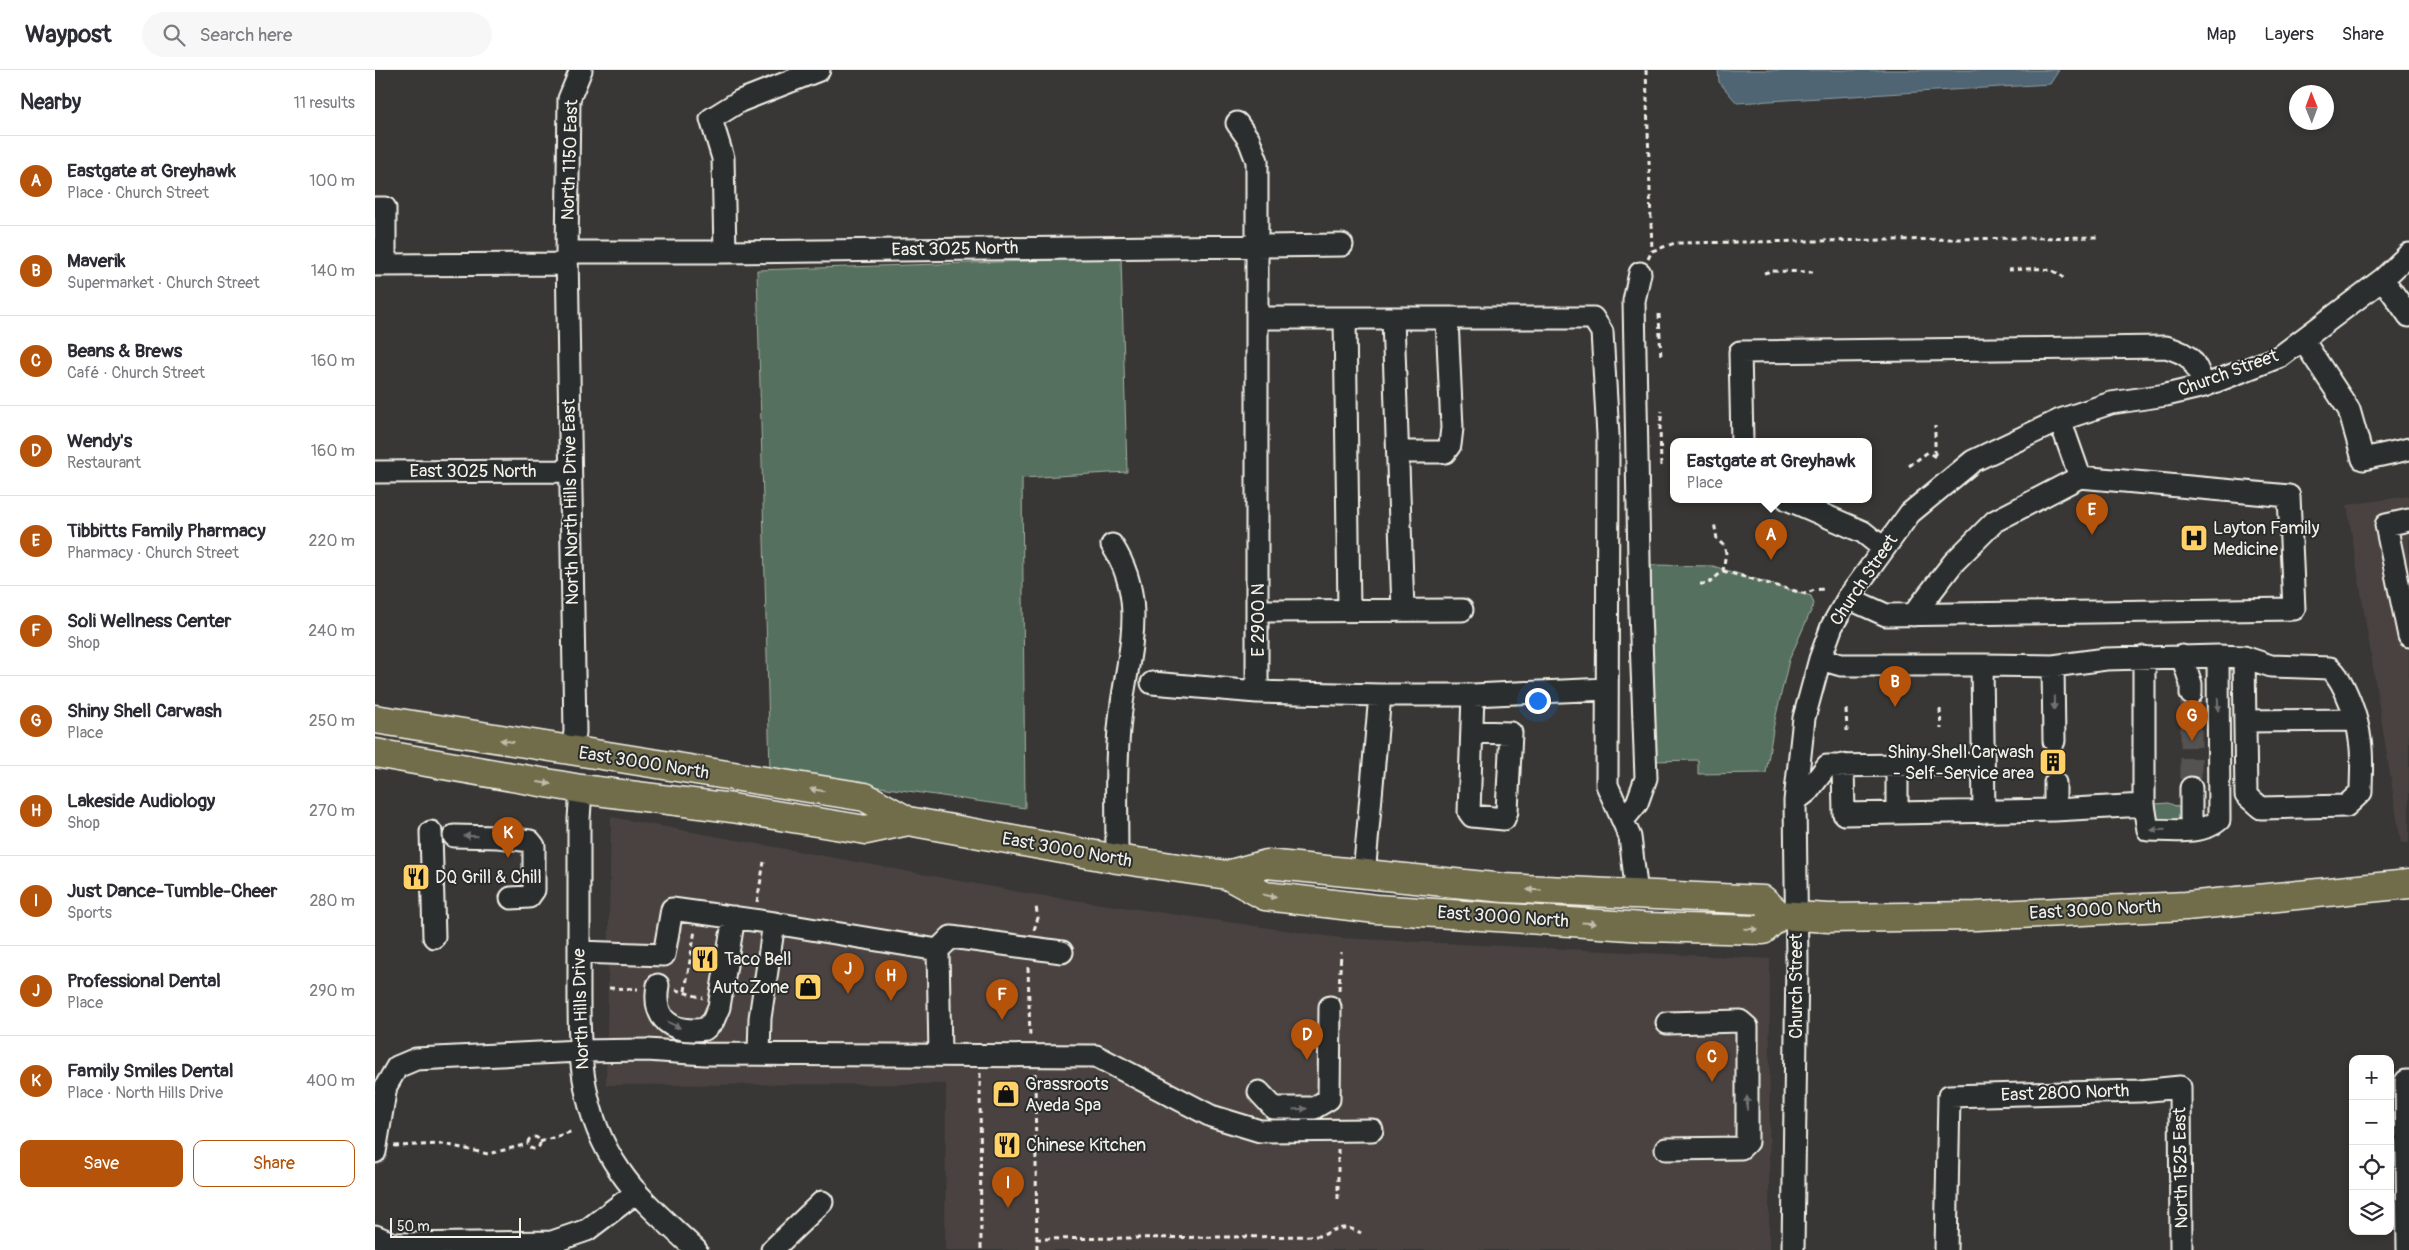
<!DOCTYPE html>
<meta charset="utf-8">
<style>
body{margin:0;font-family:Pangolin,sans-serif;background:#f7f7f7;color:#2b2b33}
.controls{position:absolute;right:15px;bottom:15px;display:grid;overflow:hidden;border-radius:10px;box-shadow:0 2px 8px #0003}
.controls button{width:45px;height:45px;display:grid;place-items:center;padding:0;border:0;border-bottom:1px solid #e1e1e2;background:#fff;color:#2b2b33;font:25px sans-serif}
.compass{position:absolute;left:1914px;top:15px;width:45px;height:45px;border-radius:50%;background:#fff;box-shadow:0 2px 8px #0003;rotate:359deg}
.scale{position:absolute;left:15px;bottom:12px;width:131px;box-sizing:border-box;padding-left:5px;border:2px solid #f4f1e8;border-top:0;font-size:14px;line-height:18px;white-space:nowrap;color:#f4f1e8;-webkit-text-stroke:4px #2a2d2e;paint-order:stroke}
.you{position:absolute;left:1162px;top:630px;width:18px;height:18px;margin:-12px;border:4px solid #fff;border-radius:50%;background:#1a73e8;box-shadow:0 0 0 8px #1a73e833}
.badge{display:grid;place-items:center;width:32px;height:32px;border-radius:50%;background:#b45309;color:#fff;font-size:16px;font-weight:700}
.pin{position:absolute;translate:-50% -41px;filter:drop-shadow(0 1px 2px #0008)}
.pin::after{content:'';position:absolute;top:26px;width:18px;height:15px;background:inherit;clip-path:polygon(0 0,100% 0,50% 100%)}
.popup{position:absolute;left:1295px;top:368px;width:202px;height:65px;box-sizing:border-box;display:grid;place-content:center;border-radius:10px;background:#fff;filter:drop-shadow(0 1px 4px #0005);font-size:16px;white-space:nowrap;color:#7c7c81}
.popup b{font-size:19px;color:#2b2b33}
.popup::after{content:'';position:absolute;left:50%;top:100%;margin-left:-10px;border:10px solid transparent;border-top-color:#fff}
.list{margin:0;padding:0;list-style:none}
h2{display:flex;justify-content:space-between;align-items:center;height:65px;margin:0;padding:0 20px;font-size:21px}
h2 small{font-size:16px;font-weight:400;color:#7c7c81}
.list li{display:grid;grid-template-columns:32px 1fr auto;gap:15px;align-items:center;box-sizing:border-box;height:90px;padding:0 20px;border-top:1px solid #e1e1e2}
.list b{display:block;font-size:19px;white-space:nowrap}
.list p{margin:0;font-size:16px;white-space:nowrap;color:#7c7c81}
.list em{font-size:16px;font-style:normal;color:#7c7c81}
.actions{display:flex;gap:10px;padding:15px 20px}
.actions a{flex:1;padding:11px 0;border:1px solid #b45309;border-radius:10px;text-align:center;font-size:18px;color:#b45309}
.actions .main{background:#b45309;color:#fff}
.icon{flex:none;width:28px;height:28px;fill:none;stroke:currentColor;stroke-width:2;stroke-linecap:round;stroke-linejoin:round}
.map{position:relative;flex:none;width:2034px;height:1180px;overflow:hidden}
header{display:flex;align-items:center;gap:30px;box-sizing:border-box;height:70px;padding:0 25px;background:#fff;border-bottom:1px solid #e1e1e2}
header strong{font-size:24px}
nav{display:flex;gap:28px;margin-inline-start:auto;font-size:18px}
.search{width:350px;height:45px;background:#f7f7f7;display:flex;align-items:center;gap:12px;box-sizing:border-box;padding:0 18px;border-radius:28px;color:#7c7c81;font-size:19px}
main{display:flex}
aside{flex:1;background:#fff}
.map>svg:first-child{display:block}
</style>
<header>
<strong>Waypost</strong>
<div class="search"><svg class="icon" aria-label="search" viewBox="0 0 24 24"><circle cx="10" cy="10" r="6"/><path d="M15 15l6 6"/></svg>Search here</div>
<nav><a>Map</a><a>Layers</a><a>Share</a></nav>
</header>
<main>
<aside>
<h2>Nearby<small>11 results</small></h2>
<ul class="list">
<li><span class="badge">A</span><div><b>Eastgate at Greyhawk</b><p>Place · Church Street</p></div><em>100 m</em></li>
<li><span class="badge">B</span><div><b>Maverik</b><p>Supermarket · Church Street</p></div><em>140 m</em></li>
<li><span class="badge">C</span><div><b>Beans &amp; Brews</b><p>Café · Church Street</p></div><em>160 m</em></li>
<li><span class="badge">D</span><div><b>Wendy's</b><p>Restaurant</p></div><em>160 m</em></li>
<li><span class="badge">E</span><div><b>Tibbitts Family Pharmacy</b><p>Pharmacy · Church Street</p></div><em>220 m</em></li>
<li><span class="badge">F</span><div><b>Soli Wellness Center</b><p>Shop</p></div><em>240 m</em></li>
<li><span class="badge">G</span><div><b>Shiny Shell Carwash</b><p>Place</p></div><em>250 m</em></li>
<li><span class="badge">H</span><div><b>Lakeside Audiology</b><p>Shop</p></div><em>270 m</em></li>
<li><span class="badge">I</span><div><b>Just Dance-Tumble-Cheer</b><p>Sports</p></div><em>280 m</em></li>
<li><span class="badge">J</span><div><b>Professional Dental</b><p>Place</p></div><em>290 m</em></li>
<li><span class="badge">K</span><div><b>Family Smiles Dental</b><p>Place · North Hills Drive</p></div><em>400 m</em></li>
</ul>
<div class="actions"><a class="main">Save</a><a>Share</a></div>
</aside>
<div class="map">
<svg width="2034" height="1180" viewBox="0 0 2034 1180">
<rect width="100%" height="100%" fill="#383736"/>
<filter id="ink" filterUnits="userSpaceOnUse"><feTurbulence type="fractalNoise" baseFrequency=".02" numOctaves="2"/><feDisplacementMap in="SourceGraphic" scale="10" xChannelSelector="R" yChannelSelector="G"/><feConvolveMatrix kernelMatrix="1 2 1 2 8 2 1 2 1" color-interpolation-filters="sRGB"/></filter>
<g filter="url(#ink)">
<path fill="#484340" d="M2034 426V773H2026L1972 435Z
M236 747 650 823 965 868 1395 889 1394 1180H570L571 1014 231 1015Z"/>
<path fill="#57705e" stroke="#a6b0a3" d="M746 188 752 402 647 408 650 738 395 701 382 200Z
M1276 495 1338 496 1436 526 1439 534 1414 590 1399 654 1391 703 1323 704V690L1279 691Z
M1793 733 1806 738 1808 751 1783 757 1779 738 1780 734Z"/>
<path fill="#4f6573" stroke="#919da2" d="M1343 0H1684L1675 14 1362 33 1344 12Z"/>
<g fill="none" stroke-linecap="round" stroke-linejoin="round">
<path stroke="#545351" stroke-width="21" stroke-dasharray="21 11" stroke-linecap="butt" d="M1816 624V718
M1679 671 1680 713"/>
<defs>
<path id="minor" d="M862 53 874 70 882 91V622L1005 625 989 805
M0 138H10V195
M192 182H350L967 175
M350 182 348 88 336 49 365 31 444 0
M0 195 192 194
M2008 209 2034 246
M883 248H1218L1227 262 1233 365 1232 715 1255 767 1262 824
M970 249 974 540
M1018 249 1028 540
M1928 270 1974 340 1988 389 2034 379
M1367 371 1365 282 1791 277C1818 285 1819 291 1829 316
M1023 382H1070L1075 375 1077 358 1072 249
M0 402 195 401
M1412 429 1488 462 1508 478
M2034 450 2011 455 2034 566
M737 475C775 533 751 588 745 649 740 696 742 742 742 789
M1473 528 1511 545 1919 539 1914 426 1705 407 1685 350
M883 541 1087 540
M1538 545 1579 492 1620 451 1705 407
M1807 586 1816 614V624
M1769 587V735L1773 760C1794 760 1828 765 1844 750L1843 586
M1445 589 1466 595H1607L1609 742
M1607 595 1678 596 1731 589 1843 586 1869 587 1896 596 1955 598C1970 611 1983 650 1985 670 1988 687 1986 705 1986 722L1971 736 1886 738 1871 725 1869 587
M1678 596 1679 671
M777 613 882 622
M1005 625H1098L1094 742 1097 746 1129 749 1132 741 1136 663 1097 662
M1098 625 1232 619
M1871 651 1981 650
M197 681 200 662 192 182 194 29 206 0
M1468 695 1469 744 1680 740 1769 735
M1522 695V743
M1680 713V740
M1816 718V748L1820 759
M206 719 204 749C204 798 204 847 204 897 204 970 201 1038 245 1101 265 1131 295 1155 321 1180
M1420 731 1433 721 1452 696 1608 694
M1248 750 1262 733 1271 708 1265 541 1259 231 1265 203
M56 762 59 867
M79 766 123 767 155 771 159 776V820L154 827 136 828
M563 880 576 867 687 882
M204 882 289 885 297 839 399 853
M283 915C277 949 296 964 330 959L338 951 344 937 359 847
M384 984 385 948 399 853 563 880 565 985
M884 1022 899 1038H939L954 1029 955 937
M1291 1079 1366 1078 1372 1072V957L1365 951 1292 953
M0 1082 11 1016 22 997 41 989 205 981 272 980 330 984 721 986 836 1046 885 1061 997 1060
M0 1166 19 1174 177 1172 212 1160 262 1122
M397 1180 447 1132
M1418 1180 1422 891 1420 731 1429 648 1445 589 1457 556 1473 528 1535 443 1598 391 1685 350 1736 333 1791 325 1829 316 1906 286 2008 209 2034 184
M1571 1180 1574 1026 1765 1021 1805 1017 1806 1180
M2033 1180 2031 1011H2034"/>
<path id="major" d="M0 649 490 727 533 751 742 789 852 805 890 826 1001 839 1269 857 1388 860 1404 845 1388 830 1129 818 892 794 852 805
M0 683 206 719 357 738 491 760 533 751
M1404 845 1454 848 1601 846 1811 836 2034 814"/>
</defs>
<use href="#minor" stroke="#f4f1e8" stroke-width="25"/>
<use href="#major" stroke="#f4f1e8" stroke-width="31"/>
<path stroke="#f4f1e8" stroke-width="3" stroke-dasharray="5 4" stroke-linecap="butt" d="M1271 0 1277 181
M1273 189 1277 181 1300 173 1722 167
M1633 200C1649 200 1677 194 1688 208
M1389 203 1397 201 1438 202
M1284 244 1286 289
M1560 385V356
M1286 396 1285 357 1287 341
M1534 396 1553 382 1562 388
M1348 501 1431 524 1439 520 1449 519
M1325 514H1333L1348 501 1351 482 1348 475 1342 469 1339 452
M1471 639 1472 661
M1565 639 1566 659
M382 832 389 792
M659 860 663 848 661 837
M653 897 655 968
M234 918 263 919
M301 920 328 928
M964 920 966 882
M310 921 320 860
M605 1003 606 1180
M660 1003 662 1180
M153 1073a6 6 0 1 1 12 0a6 6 0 1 1-12 0Z
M165 1072 198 1061
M19 1076 69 1074 113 1084 153 1074
M963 1129V1077
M661 1169 947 1166C961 1157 971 1155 986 1163"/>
<use href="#minor" stroke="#2a2d2e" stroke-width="21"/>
<use href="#major" stroke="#716d4b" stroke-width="28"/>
</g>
<defs><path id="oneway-solid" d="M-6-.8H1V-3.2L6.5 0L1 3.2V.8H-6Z" transform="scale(1.25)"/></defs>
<g fill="#71726f">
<use href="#oneway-solid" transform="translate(1679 633) rotate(89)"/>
<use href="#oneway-solid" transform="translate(1843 634) rotate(89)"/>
<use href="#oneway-solid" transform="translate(1783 760) rotate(179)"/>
<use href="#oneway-solid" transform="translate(96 766) rotate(-178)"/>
<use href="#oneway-solid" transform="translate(299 955) rotate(26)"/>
<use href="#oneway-solid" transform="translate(1372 1033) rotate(-90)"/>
<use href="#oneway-solid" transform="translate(925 1039) rotate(-4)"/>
</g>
<g fill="#c0bca9">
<use href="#oneway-solid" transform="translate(132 671) rotate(-171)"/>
<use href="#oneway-solid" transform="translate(169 713) rotate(10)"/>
<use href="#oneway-solid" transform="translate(442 720) rotate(-171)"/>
<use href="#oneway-solid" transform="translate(1159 820) rotate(-178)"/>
<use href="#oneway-solid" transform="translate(895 826) rotate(11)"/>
<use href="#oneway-solid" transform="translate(1214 853) rotate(4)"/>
<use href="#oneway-solid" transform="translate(1376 859) rotate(1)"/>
</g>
</g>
<defs>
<symbol id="hospital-square" viewBox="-11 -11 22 22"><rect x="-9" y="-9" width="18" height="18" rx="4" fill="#ffd166" stroke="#2a2d2e"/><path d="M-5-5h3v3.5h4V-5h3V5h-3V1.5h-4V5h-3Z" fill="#111"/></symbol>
<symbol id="building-square" viewBox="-11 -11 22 22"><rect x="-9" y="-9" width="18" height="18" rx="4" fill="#ffd166" stroke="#2a2d2e"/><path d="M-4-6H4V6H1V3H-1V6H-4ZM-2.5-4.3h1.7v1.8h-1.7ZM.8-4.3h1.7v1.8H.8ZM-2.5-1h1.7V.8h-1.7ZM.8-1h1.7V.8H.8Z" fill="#111"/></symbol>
<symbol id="restaurant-square" viewBox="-11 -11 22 22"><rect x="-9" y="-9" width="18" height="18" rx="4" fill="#ffd166" stroke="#2a2d2e"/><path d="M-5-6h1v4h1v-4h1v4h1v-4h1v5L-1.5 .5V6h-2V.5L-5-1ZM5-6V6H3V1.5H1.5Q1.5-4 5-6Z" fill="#111"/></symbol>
<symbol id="shop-square" viewBox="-11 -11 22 22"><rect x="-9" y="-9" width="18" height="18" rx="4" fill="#ffd166" stroke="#2a2d2e"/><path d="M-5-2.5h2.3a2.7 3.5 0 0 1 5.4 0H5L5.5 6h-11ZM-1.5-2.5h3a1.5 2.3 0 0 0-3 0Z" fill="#111"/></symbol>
</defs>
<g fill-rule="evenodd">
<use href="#hospital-square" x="1803" y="452" width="32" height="32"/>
<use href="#building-square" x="1662" y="676" width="32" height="32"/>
<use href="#restaurant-square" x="25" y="791" width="32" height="32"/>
<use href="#restaurant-square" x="314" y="873" width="32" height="32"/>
<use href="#shop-square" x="417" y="901" width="32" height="32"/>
<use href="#shop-square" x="615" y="1008" width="32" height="32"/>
<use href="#restaurant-square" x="616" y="1059" width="32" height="32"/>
</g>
<g text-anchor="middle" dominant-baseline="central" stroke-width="4" stroke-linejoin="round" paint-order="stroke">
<g font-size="18" fill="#f4f1e8" stroke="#2a2d2e">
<text transform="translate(195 90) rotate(-88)">North 1150 East</text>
<text transform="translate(580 179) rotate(-1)">East 3025 North</text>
<text transform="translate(1853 303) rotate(-20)">Church Street</text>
<text x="98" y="401">East 3025 North</text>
<text transform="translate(196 432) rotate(-91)">North North Hills Drive East</text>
<text transform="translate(1489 510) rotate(-56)">Church Street</text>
<text transform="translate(883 550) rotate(-90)">E 2900 N</text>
<text transform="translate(269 693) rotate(9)">East 3000 North</text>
<text transform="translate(692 780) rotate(10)">East 3000 North</text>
<text transform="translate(1720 840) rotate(-3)">East 3000 North</text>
<text transform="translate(1128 847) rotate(4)">East 3000 North</text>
<text transform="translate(1421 916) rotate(-90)">Church Street</text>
<text transform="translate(206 939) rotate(-92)">North Hills Drive</text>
<text transform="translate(1690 1023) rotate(-2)">East 2800 North</text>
<text transform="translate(1806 1098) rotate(-91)">North 1525 East</text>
</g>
<g font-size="18" fill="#f4f1e8" stroke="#2a2d2e" text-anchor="start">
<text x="1838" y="458">Layton Family<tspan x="1838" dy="21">Medicine</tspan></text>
<text x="1659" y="682" text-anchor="end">Shiny Shell Carwash<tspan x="1659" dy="21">- Self-Service area</tspan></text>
<text x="60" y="807">DQ Grill &amp; Chill</text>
<text x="349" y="889">Taco Bell</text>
<text x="414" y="917" text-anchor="end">AutoZone</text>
<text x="650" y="1014">Grassroots<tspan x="650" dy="21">Aveda Spa</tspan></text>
<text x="651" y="1075">Chinese Kitchen</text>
</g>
</g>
</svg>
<div class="controls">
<button>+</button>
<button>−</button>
<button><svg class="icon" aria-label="locate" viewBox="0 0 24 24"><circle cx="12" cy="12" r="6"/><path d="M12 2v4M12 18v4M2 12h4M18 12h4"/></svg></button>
<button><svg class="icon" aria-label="layers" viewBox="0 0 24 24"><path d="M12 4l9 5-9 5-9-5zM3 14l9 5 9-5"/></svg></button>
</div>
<svg class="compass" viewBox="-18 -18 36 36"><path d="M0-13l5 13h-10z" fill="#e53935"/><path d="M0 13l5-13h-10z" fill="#7c7c81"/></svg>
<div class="scale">50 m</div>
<div class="you"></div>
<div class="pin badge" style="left:1396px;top:490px">A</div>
<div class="popup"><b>Eastgate at Greyhawk</b>Place</div>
<div class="pin badge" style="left:1520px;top:637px">B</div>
<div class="pin badge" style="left:1337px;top:1012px">C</div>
<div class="pin badge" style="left:932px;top:990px">D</div>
<div class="pin badge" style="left:1717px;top:465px">E</div>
<div class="pin badge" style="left:627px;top:950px">F</div>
<div class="pin badge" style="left:1817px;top:671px">G</div>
<div class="pin badge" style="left:516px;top:931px">H</div>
<div class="pin badge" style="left:633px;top:1138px">I</div>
<div class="pin badge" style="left:473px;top:924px">J</div>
<div class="pin badge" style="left:133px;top:788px">K</div>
</div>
</main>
